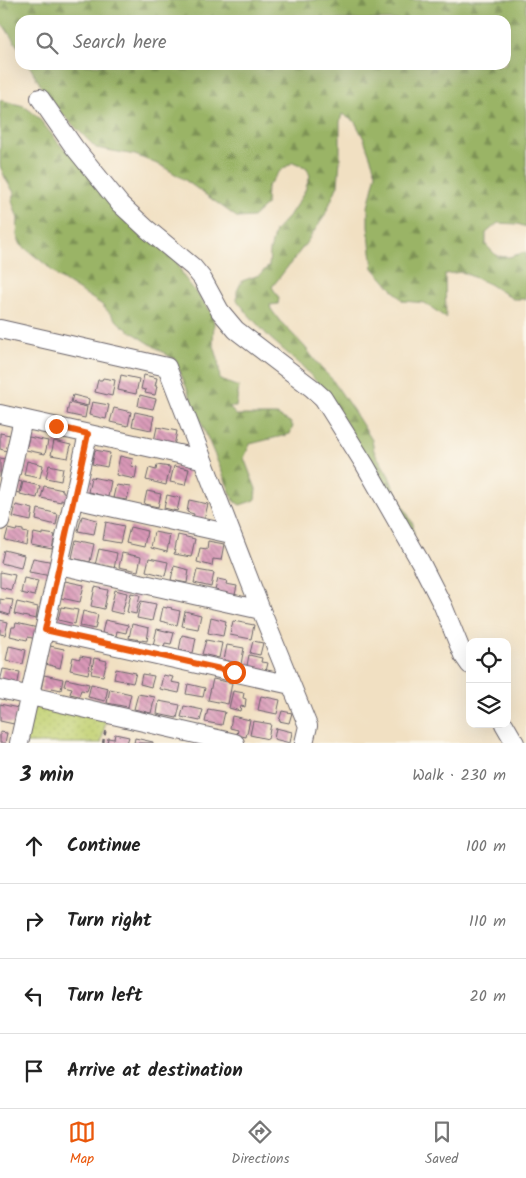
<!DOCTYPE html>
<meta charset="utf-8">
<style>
body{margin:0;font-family:Kalam,sans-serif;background:#f6f6f6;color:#222}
.controls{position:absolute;right:15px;bottom:15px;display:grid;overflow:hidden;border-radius:10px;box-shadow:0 5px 20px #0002}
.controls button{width:45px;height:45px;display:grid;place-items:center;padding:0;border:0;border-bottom:1px solid #e0e0e0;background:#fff;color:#222;font:25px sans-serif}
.stop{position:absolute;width:15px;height:15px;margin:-11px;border:4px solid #ea580c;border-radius:50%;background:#fff}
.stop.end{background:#ea580c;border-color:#fff;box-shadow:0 1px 5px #0008}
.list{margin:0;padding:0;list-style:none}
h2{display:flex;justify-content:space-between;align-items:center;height:65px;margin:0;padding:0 20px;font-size:21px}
h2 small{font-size:16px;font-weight:400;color:#767676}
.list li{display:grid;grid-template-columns:32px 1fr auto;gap:15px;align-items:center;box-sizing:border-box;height:75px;padding:0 20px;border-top:1px solid #e0e0e0}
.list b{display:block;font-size:19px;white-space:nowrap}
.list em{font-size:16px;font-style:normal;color:#767676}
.icon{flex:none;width:28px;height:28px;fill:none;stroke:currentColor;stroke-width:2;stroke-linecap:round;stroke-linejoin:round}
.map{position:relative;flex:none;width:526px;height:743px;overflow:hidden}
.search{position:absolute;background:#fff;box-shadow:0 5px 20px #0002;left:15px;right:15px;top:15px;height:55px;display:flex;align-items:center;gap:12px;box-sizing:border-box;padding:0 18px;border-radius:15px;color:#767676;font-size:19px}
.sheet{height:365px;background:#fff}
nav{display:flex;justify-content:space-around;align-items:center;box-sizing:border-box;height:70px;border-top:1px solid #e0e0e0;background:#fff;font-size:14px;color:#767676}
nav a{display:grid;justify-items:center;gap:2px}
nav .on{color:#ea580c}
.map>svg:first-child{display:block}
</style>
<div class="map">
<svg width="526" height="743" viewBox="0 0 526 743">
<defs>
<pattern id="forest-firs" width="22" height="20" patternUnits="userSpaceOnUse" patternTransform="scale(1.25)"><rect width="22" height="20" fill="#9ab466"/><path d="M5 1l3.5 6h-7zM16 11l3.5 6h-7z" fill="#7d9255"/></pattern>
<pattern id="park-dots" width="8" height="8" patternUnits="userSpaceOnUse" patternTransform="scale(1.25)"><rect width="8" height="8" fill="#c3d274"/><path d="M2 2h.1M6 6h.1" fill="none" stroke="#a7b465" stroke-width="1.8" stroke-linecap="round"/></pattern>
<pattern id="building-back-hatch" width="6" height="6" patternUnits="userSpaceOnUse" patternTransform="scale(1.25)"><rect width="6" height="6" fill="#da99b8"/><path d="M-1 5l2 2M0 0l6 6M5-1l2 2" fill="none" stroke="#b07c97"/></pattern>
</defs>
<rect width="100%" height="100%" fill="#fbf7ec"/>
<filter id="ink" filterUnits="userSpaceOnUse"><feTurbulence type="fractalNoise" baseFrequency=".02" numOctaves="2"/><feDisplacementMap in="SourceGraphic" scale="10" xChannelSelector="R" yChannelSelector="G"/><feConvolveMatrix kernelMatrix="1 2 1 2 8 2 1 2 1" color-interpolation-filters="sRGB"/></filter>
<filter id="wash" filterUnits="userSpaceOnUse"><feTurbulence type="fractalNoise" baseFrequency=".0096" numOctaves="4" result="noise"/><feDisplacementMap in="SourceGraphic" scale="20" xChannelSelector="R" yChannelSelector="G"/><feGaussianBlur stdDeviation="1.12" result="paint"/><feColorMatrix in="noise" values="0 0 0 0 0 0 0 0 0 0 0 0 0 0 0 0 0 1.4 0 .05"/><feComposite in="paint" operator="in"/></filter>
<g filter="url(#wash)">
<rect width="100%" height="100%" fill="#f1e0c2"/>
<path fill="url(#forest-firs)" stroke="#5e6b50" d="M0 0H526V227L518 224 498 223 486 233V245L497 256 509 257 526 252V299H513L489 284 462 272 445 274 446 318 425 303 403 301 373 268 368 226V207L376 173 364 139 355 122 342 114 340 122V160L338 185 324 217 304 246 272 287 279 298 278 304 270 305 271 309 279 320 305 347 320 367 331 378 353 410 372 440 374 451 389 476 393 487 413 524 414 534 327 393 302 366 270 338 248 314 237 300V291L242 281 259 275 269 266 270 251 275 231 289 216 304 193 310 176 307 168 293 162 279 172 267 187 266 205 253 217 238 218 185 180 162 166 135 155 96 148 62 114 45 93 29 65H506V20H20V50L4 26 0 23Z
M0 100 24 106 37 116 61 146 87 168 176 260 184 277 212 313 214 323 213 342 218 359 220 380 239 387 236 407H229L236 415H277L290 422 293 426 290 434 250 444 244 458 256 489 255 500 240 505 234 501 175 360 121 325 101 304 58 277 45 264 21 245 17 236 18 219 12 201 15 194 6 180 0 166Z"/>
<path fill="url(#park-dots)" stroke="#727a58" d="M37 704 106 720 101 743H25L33 709Z"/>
<g id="blocks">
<path fill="url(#building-back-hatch)" d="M121 375 139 379 136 394 118 390Z
M144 375 157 378 155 386H157L155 395 145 393 146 390 141 389Z
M103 378 115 380 112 396 95 392 98 380H102Z
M73 395 89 399 88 406 71 402Z
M140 395 156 399 153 409 138 406Z
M92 402 109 405 106 419 89 415Z
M69 403 87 407 85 418 67 414Z
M114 408 131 412 128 426 110 422Z
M135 412 154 416 151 430 132 426Z
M157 427 177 431 174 446 154 441Z
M0 433 10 435 7 451 0 449Z
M29 437 48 441 45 454 26 450Z
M54 441 71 445 68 458 51 455Z
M95 450 110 453 107 467 92 464Z
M120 456 133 459 131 466 137 467 135 479 116 475Z
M0 458 9 460 5 478 0 477Z
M27 461 43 465 40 478 24 475Z
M49 465 63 468 61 481 46 478Z
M157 465 170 467 166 485 146 480 149 468 156 470Z
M174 466 189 469 185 485 170 482Z
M91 477 111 481 108 497 88 492Z
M17 481 22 482 19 493 15 492Z
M23 482 40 486 37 498 20 494Z
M116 485 130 487 127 500 113 498Z
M44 486 63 490V492L69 493 68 501 61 500V502L41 498Z
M147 491 161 494 158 507 144 504Z
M167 495 180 498 177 511 164 508Z
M189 500 208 504 204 520 193 518 194 514 187 512Z
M16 505 33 509 31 521 13 517Z
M38 509 58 514 56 525 36 520Z
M82 516 97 520 94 534 78 531Z
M106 522 124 526 120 543 103 540Z
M130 527 147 531 144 547 126 543Z
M8 529 16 531 17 529 23 530V532L28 533 26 545 5 540Z
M154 532 170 535 167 552 151 548Z
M34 533 43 535V533L55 535 52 549 31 545Z
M178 535 195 539 191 557 174 554Z
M76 540 94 544 90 562 72 558Z
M208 541 224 544 221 560 213 559 212 566 197 562 200 548 207 549Z
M99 549 117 553 114 569 95 565Z
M4 550 24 555 21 568 1 563Z
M122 553 141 557 138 571 119 567Z
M33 558 54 562 51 576 29 572Z
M149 558 168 562 165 576 146 571Z
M174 566 189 570 187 583 171 580Z
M197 570 214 573 211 587 194 583Z
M0 572 15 575 11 590 0 587Z
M24 578 38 581 34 596 21 593Z
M218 579 227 581 226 584 237 586 234 599 214 594Z
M65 581 84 585 80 602 61 598Z
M95 587 108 590 104 609 91 606Z
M115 590 127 593 122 614 110 611Z
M131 593 140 595 136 614 127 612Z
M0 599 5 600V599L13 600 10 615 0 612Z
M141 601 156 604 152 621 137 618Z
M17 602 38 607 36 619 14 614Z
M61 607 78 610 75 624 58 620Z
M163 607 167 608V607L172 608 171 609 180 611 177 625 160 621Z
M83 611 98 615 95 629 80 626Z
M185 611 201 615 198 629 182 626Z
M211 617 226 621 223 636 208 633Z
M0 620 8 622 5 635 0 634Z
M105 620 128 625 126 633 117 631 116 636 102 633Z
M233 621 254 625 251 639 230 635Z
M16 623 38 628 36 639 28 637 27 640 10 636 12 627H15Z
M132 624 149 628 147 641 129 638Z
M157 629 174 633 171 644 165 643 164 647 153 645Z
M182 635 196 638 193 653 179 650Z
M206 640 222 643 219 658 202 654Z
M253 641 263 643 260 655 250 653Z
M227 645 244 648 241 664 224 660Z
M9 646 26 650 23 664 6 660Z
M50 646 64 649 60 668 46 664Z
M249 655 262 658 261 662 268 663 265 675 246 671Z
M80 656 91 658 88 674 70 670 73 657 80 659Z
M94 658 107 661 103 676 91 674Z
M3 669 20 672 17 687 0 682Z
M116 669 136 673 133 683 114 679Z
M142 674 154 676 151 687 140 684Z
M44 675 63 679 61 690 52 688 51 692 41 690Z
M163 675 173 677 171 682 181 684 179 693 160 689Z
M66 679 89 684 87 691 81 690 79 696 70 694 72 688 64 686Z
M213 679 232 683 228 704 208 700Z
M91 684 108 688 105 701 88 697Z
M188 684 205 688 203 697 186 694Z
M110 689 131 694 128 707 107 703Z
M233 691 244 693 243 698 246 699 245 707 241 706 240 711 229 708Z
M138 694 155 697 151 713 134 709Z
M261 696 280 700 277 714 258 710Z
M159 701 180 705 177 718 157 714Z
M0 704 18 708 14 724 0 721Z
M184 706 203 710 200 721 181 717Z
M208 709 225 712 222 725 205 722Z
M282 711 292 713 289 723 279 721Z
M232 716 250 720 246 737 237 735 238 730 230 728Z
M253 721 271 724 268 739 250 735Z
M276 728 292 732 290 743 274 739Z
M0 732 7 733 5 743H0Z
M115 734 129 737 127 743H107L108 738 114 739Z
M135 738 153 742V743H134Z"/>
</g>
</g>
<g filter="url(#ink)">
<use href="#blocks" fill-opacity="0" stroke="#6a646a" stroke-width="1"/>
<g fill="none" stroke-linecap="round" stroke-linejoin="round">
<defs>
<path id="minor" d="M40 98 74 147 120 204 147 229 193 267 202 278 220 311 236 330 312 388 323 398 365 465 421 563 443 606 463 655 470 665
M0 329 167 367 261 610 308 726 304 743
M0 414 201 459
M74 499 231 534
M0 521 23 419
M59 565 261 610
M45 630 291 685
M0 689 235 743
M504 724 515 743
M19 743 88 434"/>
</defs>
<use href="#minor" stroke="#6a646a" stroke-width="20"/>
<path stroke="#6a646a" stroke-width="2.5" stroke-dasharray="4 4" stroke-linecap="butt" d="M103 743 106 728"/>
<use href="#minor" stroke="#fff" stroke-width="18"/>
</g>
</g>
<g fill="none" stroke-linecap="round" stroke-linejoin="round" filter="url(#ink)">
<path stroke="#ea580c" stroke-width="6" d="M56 426 88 434 45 630 234 672"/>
</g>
</svg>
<div class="controls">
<button><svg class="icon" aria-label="locate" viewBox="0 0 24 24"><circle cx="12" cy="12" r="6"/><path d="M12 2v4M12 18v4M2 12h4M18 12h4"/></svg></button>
<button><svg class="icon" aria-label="layers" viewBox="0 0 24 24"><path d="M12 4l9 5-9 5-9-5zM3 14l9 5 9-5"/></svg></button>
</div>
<div class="stop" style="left:234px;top:672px"></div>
<div class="stop end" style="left:56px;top:426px"></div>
<div class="search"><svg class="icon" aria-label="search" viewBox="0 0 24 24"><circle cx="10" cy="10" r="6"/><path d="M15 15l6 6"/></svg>Search here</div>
</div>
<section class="sheet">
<h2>3 min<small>Walk · 230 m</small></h2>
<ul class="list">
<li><svg class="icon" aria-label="ahead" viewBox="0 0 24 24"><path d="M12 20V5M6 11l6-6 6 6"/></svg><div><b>Continue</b></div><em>100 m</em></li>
<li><svg class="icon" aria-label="right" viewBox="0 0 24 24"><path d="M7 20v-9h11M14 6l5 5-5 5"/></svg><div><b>Turn right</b></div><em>110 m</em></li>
<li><svg class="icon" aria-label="left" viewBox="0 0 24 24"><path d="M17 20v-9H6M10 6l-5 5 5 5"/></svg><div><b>Turn left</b></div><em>20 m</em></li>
<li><svg class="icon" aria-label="arrive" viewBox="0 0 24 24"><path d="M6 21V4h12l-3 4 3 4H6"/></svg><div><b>Arrive at destination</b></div></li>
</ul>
</section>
<nav>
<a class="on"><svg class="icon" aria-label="map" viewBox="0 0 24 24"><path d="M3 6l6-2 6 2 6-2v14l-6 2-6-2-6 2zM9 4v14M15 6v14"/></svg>Map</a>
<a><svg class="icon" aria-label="directions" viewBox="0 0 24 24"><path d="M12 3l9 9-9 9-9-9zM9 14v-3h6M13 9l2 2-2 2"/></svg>Directions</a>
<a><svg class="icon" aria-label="saved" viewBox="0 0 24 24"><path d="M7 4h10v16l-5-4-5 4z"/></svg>Saved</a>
</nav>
